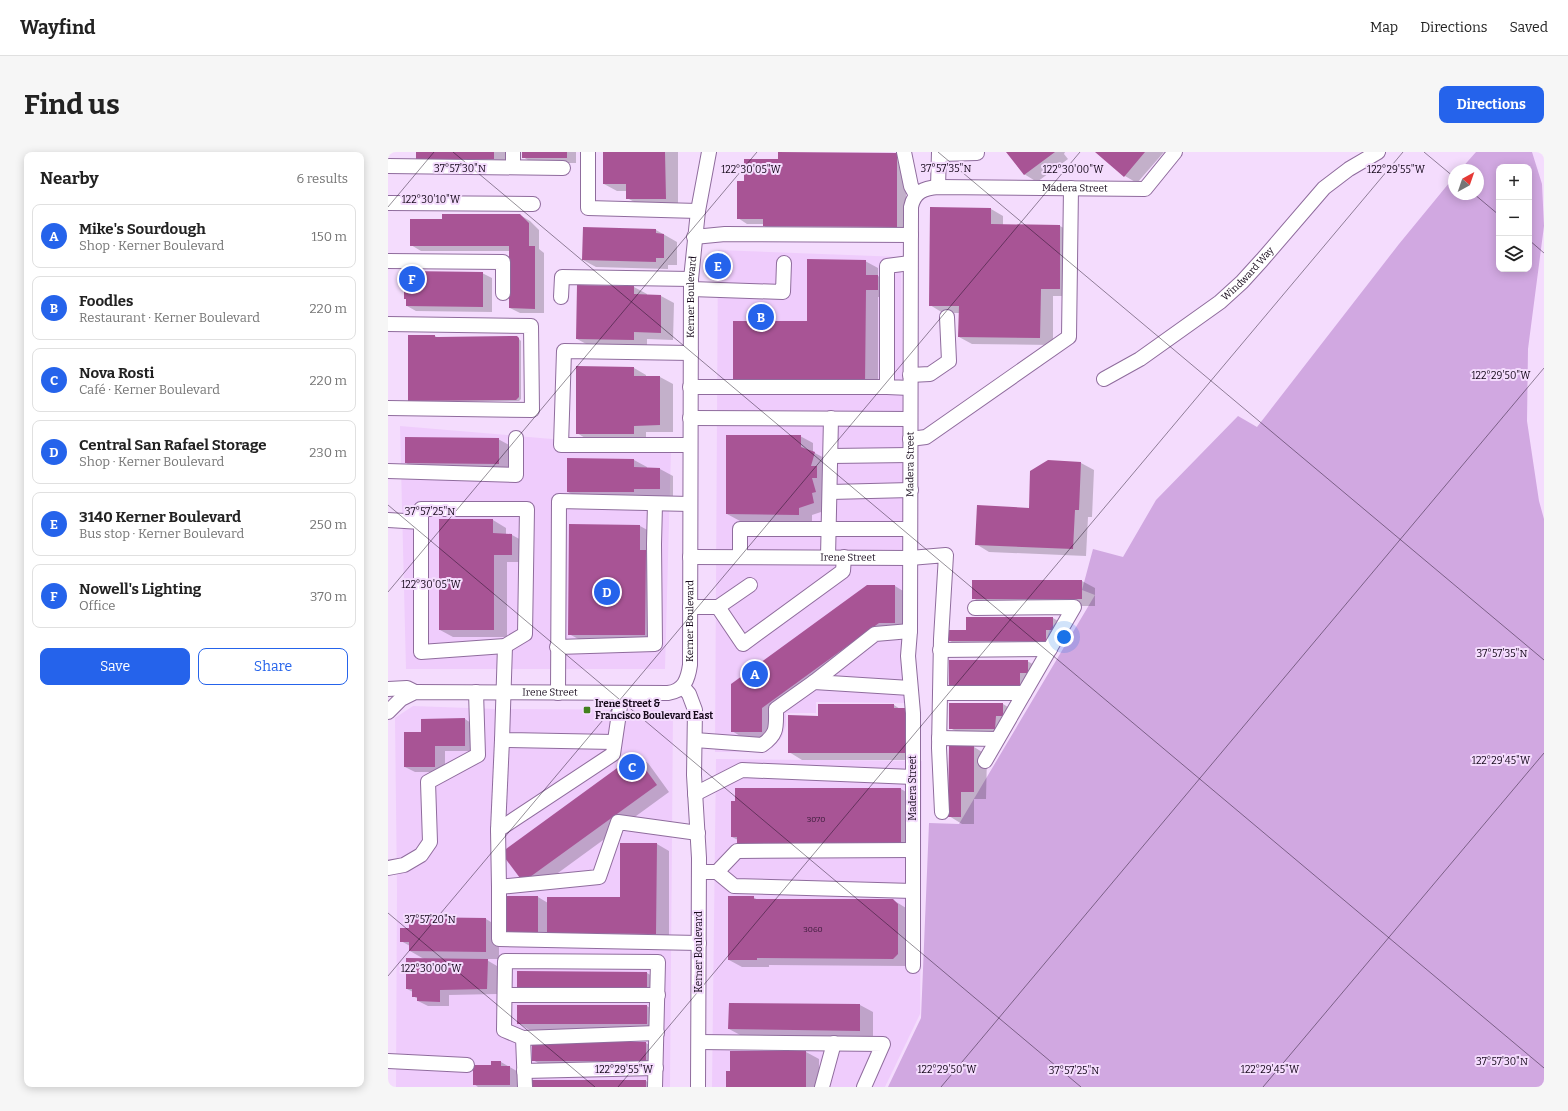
<!DOCTYPE html>
<meta charset="utf-8">
<style>
body{margin:0;font-family:Bitter,serif;background:#f6f6f6;color:#222}
.controls{position:absolute;right:12px;top:12px;display:grid;overflow:hidden;border-radius:8px;box-shadow:0 2px 10px #0003}
.controls button{width:36px;height:36px;display:grid;place-items:center;padding:0;border:0;border-bottom:1px solid #e0e0e0;background:#fff;color:#222;font:20px sans-serif}
.compass{position:absolute;left:1060px;top:12px;width:36px;height:36px;border-radius:50%;background:#fff;box-shadow:0 2px 10px #0003;rotate:40deg}
.you{position:absolute;left:676px;top:485px;width:14px;height:14px;margin:-10px;border:3px solid #fff;border-radius:50%;background:#1a73e8;box-shadow:0 0 0 6px #1a73e833}
.badge{display:grid;place-items:center;width:26px;height:26px;border-radius:50%;background:#2563eb;color:#fff;font-size:13px;font-weight:700}
.pin{position:absolute;translate:-50% -50%;border:2px solid #fff;box-shadow:0 1px 4px #0006}
.list{margin:0;padding:0;list-style:none}
h2{display:flex;justify-content:space-between;align-items:center;height:52px;margin:0;padding:0 16px;font-size:17px}
h2 small{font-size:13px;font-weight:400;color:#767676}
.list li{display:grid;grid-template-columns:26px 1fr auto;gap:12px;align-items:center;box-sizing:border-box;height:64px;margin:0 8px 8px;padding:0 8px;border:1px solid #e0e0e0;border-radius:8px}
.list b{display:block;font-size:15px;white-space:nowrap}
.list p{margin:0;font-size:13px;white-space:nowrap;color:#767676}
.list em{font-size:13px;font-style:normal;color:#767676}
.actions{display:flex;gap:8px;padding:12px 16px}
.actions a{flex:1;padding:9px 0;border:1px solid #2563eb;border-radius:8px;text-align:center;font-size:14px;color:#2563eb}
.actions .main{background:#2563eb;color:#fff}
.icon{flex:none;width:22px;height:22px;fill:none;stroke:currentColor;stroke-width:2;stroke-linecap:round;stroke-linejoin:round}
.map{position:relative;flex:none;width:1156px;height:935px;overflow:hidden;border-radius:8px}
header{display:flex;align-items:center;gap:24px;box-sizing:border-box;height:56px;padding:0 20px;background:#fff;border-bottom:1px solid #e0e0e0}
header strong{font-size:19px}
nav{display:flex;gap:22px;margin-inline-start:auto;font-size:14px}
.intro{display:flex;align-items:center;justify-content:space-between;box-sizing:border-box;height:96px;padding:0 24px}
h1{margin:0;font-size:28px}
.button{padding:10px 18px;border-radius:8px;background:#2563eb;color:#fff;font-size:14px;font-weight:700}
main{display:flex;gap:24px;padding:0 24px}
aside{flex:1;background:#fff;border-radius:8px;box-shadow:0 2px 10px #0003}
.map>svg:first-child{display:block}
</style>
<header>
<strong>Wayfind</strong>
<nav><a>Map</a><a>Directions</a><a>Saved</a></nav>
</header>
<div class="intro"><h1>Find us</h1><a class="button">Directions</a></div>
<main>
<aside>
<h2>Nearby<small>6 results</small></h2>
<ul class="list">
<li><span class="badge">A</span><div><b>Mike's Sourdough</b><p>Shop · Kerner Boulevard</p></div><em>150 m</em></li>
<li><span class="badge">B</span><div><b>Foodles</b><p>Restaurant · Kerner Boulevard</p></div><em>220 m</em></li>
<li><span class="badge">C</span><div><b>Nova Rosti</b><p>Café · Kerner Boulevard</p></div><em>220 m</em></li>
<li><span class="badge">D</span><div><b>Central San Rafael Storage</b><p>Shop · Kerner Boulevard</p></div><em>230 m</em></li>
<li><span class="badge">E</span><div><b>3140 Kerner Boulevard</b><p>Bus stop · Kerner Boulevard</p></div><em>250 m</em></li>
<li><span class="badge">F</span><div><b>Nowell's Lighting</b><p>Office</p></div><em>370 m</em></li>
</ul>
<div class="actions"><a class="main">Save</a><a>Share</a></div>
</aside>
<div class="map">
<svg width="1156" height="935" viewBox="0 0 1156 935">
<rect width="100%" height="100%" fill="#f4dcfd"/>
<path fill="#efccfc" d="M330 98 513 105 519 551 428 550V561H398V573L394 585 385 595 379 599 372 600H327Z
M12 274 283 297 277 517H18Z
M25 554 108 557 285 558 282 935H8L9 738 7 566Z
M328 607 534 609 532 862 497 935H324Z"/>
<path fill="#d1a8e1" fill-rule="evenodd" d="M1088 0H1144L1154 32 1156 74 1140 197 1139 269 1151 349 1156 367V935H500L533 866 541 671 571 672 707 443 694 438 705 397 735 405 768 348 850 264 869 275 1011 92 1066 25V42H1090V18H1072ZM1111 15H1141V117H1111Z"/>
<path fill="#0003" d="M28 0H119V14H54Z
M135 0H188V11H145L135 5Z
M216 0H290V54L252 53 239 46V39H229L216 32Z
M619 0H677L676 2 680 7 649 30 636 22Z
M708 0H776L749 31 737 24Z
M509 2 518 7V80L386 79 376 74V72H359L350 66 357 30 391 8Z
M603 57 615 64V73L672 74 685 81 684 144H665V193L584 192 571 185V161H555L542 153Z
M132 63 142 69 151 78V97L156 101V161H132L122 156V99H33L23 93 55 68Z
M196 76 268 78 289 90V113H280V117L208 115 195 108Z
M477 109 490 116V124L503 132V145H490V239L359 238Z
M94 121 104 126V160L28 159 19 154Z
M246 135 259 142V144H273L286 151 285 188 259 187V195L202 194 189 187Z
M21 184H47L50 186 129 185 133 189V247L131 249 24 250 21 248Z
M246 216 258 223V225H272L285 232V280H258V289H202L189 281Z
M412 284 425 291V300L440 308 439 358 424 363V369H352L339 362Z
M110 287 123 294V319L31 318 18 311Z
M246 308 259 315V316L272 317 285 324V344L193 347 180 340Z
M660 309 693 311 706 318 704 365H700L698 404 601 400 588 392 642 357Z
M52 368H105L118 376V382L124 383 137 390V410H119V485H65L52 478Z
M182 373 252 374 265 381 270 490 194 489 181 482Z
M694 429 707 436V454H598L585 446Z
M507 434 520 442V478H504L387 563V587H357L344 579Z
M665 466 677 473V484H671V496H575L562 489 579 479Z
M639 509 652 516V528H644V540H575L562 532Z
M615 552 628 560V570L620 571V584L575 583 562 576Z
M431 553H506L512 557 531 608H414L401 600 431 565Z
M77 567 86 573 87 599H57V620H27L17 615 34 581Z
M586 595 599 603 598 647H586V672H574L561 664Z
M247 604 260 611 281 640 148 737 136 729Z
M513 637 525 644 526 703 350 688 344 685Z
M269 692 281 699V789L129 787 150 745 160 751 233 746Z
M365 745 370 748H505L518 756V814L381 813V815H354L341 808Z
M98 767 111 775V807H97L109 814V842L61 843V854H40L30 849V847L25 844V840L19 837 36 807 22 799V794L13 789 22 777Z
M259 821 271 828V845H142Z
M472 853 485 860V885L354 884 341 877Z
M130 854H259L272 862V879H143L130 871Z
M258 891 271 899V916H158L145 908Z
M418 900 431 907V935H339Z
M104 910H113L134 922V935H90L86 932 104 914Z
M258 929 268 935H145Z"/>
<path fill="#a85495" d="M28 0H106V7L28 8Z
M134 0H179V6H134Z
M215 0H277L278 47H238V32H215Z
M390 0 509 1V75L375 74V67H349V29H356V7H390Z
M618 0H667L636 23Z
M707 0H757L736 25Z
M542 55 603 56V72L672 73V137H653L652 186 570 185 571 154H541Z
M54 62H132L141 71V94H147V157L121 156V94H22V67H54Z
M195 75 268 77V81L276 82V106H268V110L194 108Z
M419 107 478 108V123H490V138H478L477 232 345 231V169H419Z
M18 119 95 120V155L18 154V147H16V126H18Z
M189 133 246 134V142L273 143V181L246 180V188L188 187Z
M20 183H47V185H50L129 184 131 186V245L128 248 20 249Z
M188 214 246 215V224H272V273L246 274V282H188Z
M338 283H413V295L427 300 423 314H429V326H424L428 340 424 341 426 351 411 356V363L338 362Z
M17 285 111 286V312L17 311Z
M179 306 246 307V315L272 316V337H246V340H179Z
M660 308 693 310 691 358H687L685 397 587 393 589 353 641 356 642 319Z
M51 367H105V381L124 382V403H106V478H51Z
M181 372 252 373V398H258L257 483H180Z
M584 428H694V447H584Z
M479 433H507V471H491L374 556V580H343V532Z
M578 465H665V478H658V489H561V478H578Z
M561 508H640V521H632V533H561Z
M561 551H615V564H608L607 577H561Z
M430 552H506V556H519V601H400V563L430 564Z
M77 566V594H47V615H16V580H33V567Z
M561 594H586V640H573V665H560Z
M247 603 269 633 135 730 117 706 118 697Z
M347 636H513V696H349V685H343V649H347Z
M232 691H269L268 782 159 781V745H232Z
M116 744H150V781H116Z
M340 744H366V747H505L510 752V802L505 807 369 806V808H340Z
M21 765 98 766V800L21 799V790H12V776H21Z
M18 806 100 807 99 837 52 838V850L29 849V845H24V837H18Z
M129 819 259 820V838H129Z
M341 851 472 852V879L340 877Z
M129 853H259V872H129Z
M144 890H258V909H144Z
M342 899H418V935H338V919H342Z
M103 909H113V914H122V933H85V913H103Z
M144 928H258V935H144Z"/>
<g fill="none" stroke-linecap="round" stroke-linejoin="round">
<defs>
<g id="minor">
<path d="M200 0V56L310 59"/>
<path d="M516 0 523 34 528 43"/>
<path d="M551 2 589 1 588 0"/>
<path d="M0 14 175 16"/>
<path d="M125 15V0"/>
<path d="M550 35 551 0"/>
<path d="M0 51 145 52"/>
<path d="M306 85 337 82 523 83"/>
<path d="M0 109 115 110V141"/>
<path d="M303 137 395 140 396 111"/>
<path d="M173 145 174 125 303 127"/>
<path d="M0 172 143 174 144 258 0 256"/>
<path d="M522 223 542 222 561 209 559 165"/>
<path id="s1" d="M716 227 752 207 832 150 854 130 874 108 936 36 961 17 990 0"/>
<path d="M302 235H499"/>
<path d="M522 236 499 235V114L522 111"/>
<path d="M302 266 522 267"/>
<path d="M522 287 538 285 681 185 683 36"/>
<path d="M302 293H173L176 199 303 201"/>
<path d="M443 304 522 303"/>
<path d="M0 319 128 323V286"/>
<path d="M442 340 523 338"/>
<path d="M33 357H139L137 482 117 494 33 500Z"/>
<path d="M0 368 33 370"/>
<path id="s2" d="M302 405 522 406 558 403 553 487 551 596 554 660"/>
<path d="M352 405V377H522"/>
<path d="M440 405 443 266"/>
<path d="M302 455H330L362 433"/>
<path d="M330 455 355 492 455 419 456 405"/>
<path d="M587 456 686 455 597 609"/>
<path d="M117 494 114 588 226 590"/>
<path d="M169 495 267 492 266 392 267 352"/>
<path d="M552 498 662 497"/>
<path d="M426 530 487 482 522 479"/>
<path d="M295 535 301 542 307 558 306 623 311 706 310 935"/>
<path d="M0 537 19 536 27 540"/>
<path d="M170 541 171 349 302 352"/>
<path d="M234 541 225 602 110 678 111 735 211 725 230 670 310 681"/>
<path d="M552 541H636"/>
<path id="s3" d="M0 560 13 547 27 540 280 541C296 539 300 527 302 513L303 127 310 59 321 0"/>
<path d="M551 586 609 587"/>
<path d="M307 588 374 593C390 582 388 575 388 557L426 530 522 536"/>
<path d="M307 642 354 618 525 625"/>
<path d="M110 678 114 588"/>
<path d="M0 716 16 713 33 703 42 690 40 630 90 603 88 540"/>
<path d="M311 720H329L349 699 525 698"/>
<path d="M329 720 346 734 525 739"/>
<path d="M111 735V787L311 791"/>
<path id="s4" d="M525 814V561L520 504 522 479 523 55C526 40 536 36 550 35L757 37 787 0"/>
<path d="M117 843H270"/>
<path d="M135 886 269 881"/>
<path d="M311 890 495 892 476 935"/>
<path d="M0 909 79 913"/>
<path d="M136 919 268 916"/>
<path d="M137 935 135 886 116 878 117 809 270 810 267 935"/>
<path d="M434 935 446 891"/>
</g>
</defs>
<use href="#minor" stroke="#8f6c9d" stroke-width="16"/>
<use href="#minor" stroke="#fff" stroke-width="14"/>
</g>
<path fill="none" stroke="#15081a" stroke-width="1" stroke-opacity="0.45" d="M65 0 1156 916M550 0 1156 508M1036 0 1066 25M1086 42 1111 63M0 55 46 0M1141 88 1156 101M0 353 693 935M0 440 369 0M0 761 207 935M0 824 692 0M230 935 1015 0M553 935 1156 216M875 935 1156 601"/>
<rect fill="#42801d" stroke="#f4dcfd" stroke-width="1.5" x="195" y="554" width="8" height="8" rx="2"/>
<g text-anchor="middle" dominant-baseline="central" stroke-width="4" stroke-linejoin="round" paint-order="stroke">
<g font-size="8" fill="#3a1b39">
<text x="428" y="667">3070</text>
<text x="425" y="777">3060</text>
</g>
<g font-size="10" fill="#15081a" stroke="#f4dcfd">
<text stroke="none"><textPath href="#s4" startOffset="933">Madera Street</textPath></text>
<text stroke="none"><textPath href="#s1" startOffset="179">Windward Way</textPath></text>
<text stroke="none"><textPath href="#s3" startOffset="694">Kerner Boulevard</textPath></text>
<text stroke="none"><textPath href="#s4" startOffset="502">Madera Street</textPath></text>
<text stroke="none"><textPath href="#s2" startOffset="158">Irene Street</textPath></text>
<text stroke="none"><textPath href="#s3" startOffset="370">Kerner Boulevard</textPath></text>
<text stroke="none"><textPath href="#s3" startOffset="169">Irene Street</textPath></text>
<text transform="translate(525 636) rotate(-90)">Madera Street</text>
<text transform="translate(311 800) rotate(-90)">Kerner Boulevard</text>
</g>
<g font-size="10" font-weight="bold" fill="#15081a" stroke="#f4dcfd" text-anchor="start">
<text x="207" y="552">Irene Street &amp;<tspan x="207" dy="12">Francisco Boulevard East</tspan></text>
</g>
</g>
<g font-size="10" text-anchor="middle" fill="#15081a" stroke="#f4dcfd" stroke-width="4" stroke-linejoin="round" paint-order="stroke">
<text x="72" y="20">37°57'30"N</text>
<text x="558" y="20">37°57'35"N</text>
<text x="363" y="21">122°30'05"W</text>
<text x="685" y="21">122°30'00"W</text>
<text x="1008" y="21">122°29'55"W</text>
<text x="43" y="51">122°30'10"W</text>
<text x="1113" y="227">122°29'50"W</text>
<text x="42" y="363">37°57'25"N</text>
<text x="43" y="436">122°30'05"W</text>
<text x="1114" y="505">37°57'35"N</text>
<text x="1113" y="612">122°29'45"W</text>
<text x="42" y="771">37°57'20"N</text>
<text x="43" y="820">122°30'00"W</text>
<text x="1114" y="913">37°57'30"N</text>
<text x="236" y="921">122°29'55"W</text>
<text x="559" y="921">122°29'50"W</text>
<text x="882" y="921">122°29'45"W</text>
<text x="686" y="922">37°57'25"N</text>
</g>
</svg>
<div class="controls">
<button>+</button>
<button>−</button>
<button><svg class="icon" aria-label="layers" viewBox="0 0 24 24"><path d="M12 4l9 5-9 5-9-5zM3 14l9 5 9-5"/></svg></button>
</div>
<svg class="compass" viewBox="-18 -18 36 36"><path d="M0-13l5 13h-10z" fill="#e53935"/><path d="M0 13l5-13h-10z" fill="#767676"/></svg>
<div class="you"></div>
<div class="pin badge" style="left:367px;top:522px">A</div>
<div class="pin badge" style="left:373px;top:165px">B</div>
<div class="pin badge" style="left:244px;top:615px">C</div>
<div class="pin badge" style="left:219px;top:440px">D</div>
<div class="pin badge" style="left:330px;top:114px">E</div>
<div class="pin badge" style="left:24px;top:127px">F</div>
</div>
</main>
